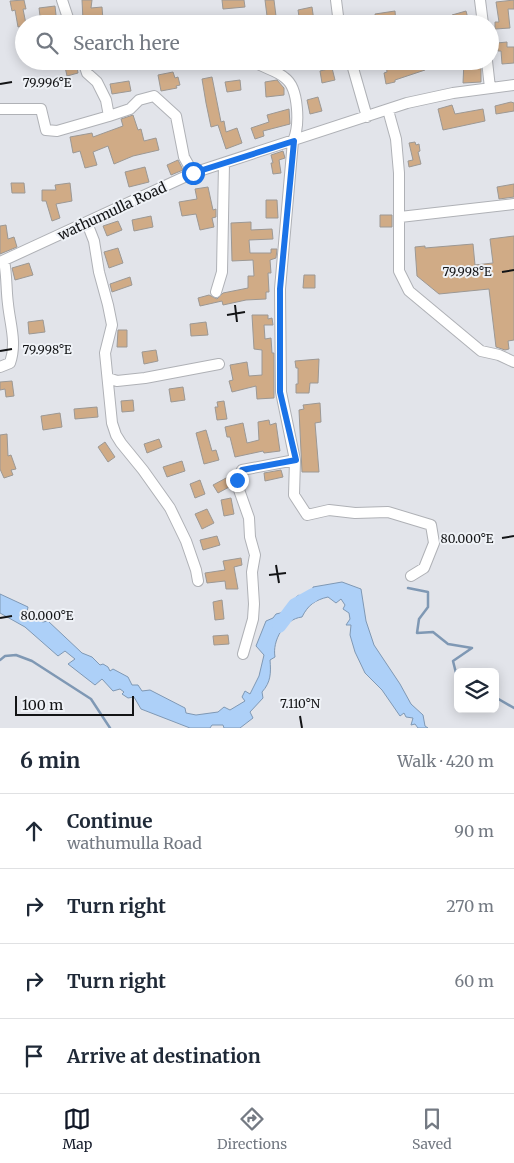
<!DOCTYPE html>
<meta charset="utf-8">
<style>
body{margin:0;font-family:Merriweather,serif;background:#f2f2f3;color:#1f2937}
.controls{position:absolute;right:15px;bottom:15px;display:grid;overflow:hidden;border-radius:8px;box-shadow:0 2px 12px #0003}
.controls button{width:45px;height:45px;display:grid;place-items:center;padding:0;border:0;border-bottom:1px solid #e0e1e3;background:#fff;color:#1f2937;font:25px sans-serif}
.scale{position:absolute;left:15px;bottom:12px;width:119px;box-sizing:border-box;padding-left:5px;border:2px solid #131416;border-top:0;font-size:14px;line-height:18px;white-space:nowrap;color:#131416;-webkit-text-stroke:4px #eff2f7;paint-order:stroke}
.stop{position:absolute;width:15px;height:15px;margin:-11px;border:4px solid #1a73e8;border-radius:50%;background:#fff}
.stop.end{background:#1a73e8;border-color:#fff;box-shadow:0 1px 5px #0008}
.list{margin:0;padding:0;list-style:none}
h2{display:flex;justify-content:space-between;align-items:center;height:65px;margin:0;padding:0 20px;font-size:21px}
h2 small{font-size:16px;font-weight:400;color:#747a83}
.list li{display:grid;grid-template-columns:32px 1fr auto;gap:15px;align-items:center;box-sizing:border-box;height:75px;padding:0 20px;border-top:1px solid #e0e1e3}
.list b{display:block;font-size:19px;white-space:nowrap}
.list p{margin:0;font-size:16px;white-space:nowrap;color:#747a83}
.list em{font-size:16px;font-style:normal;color:#747a83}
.icon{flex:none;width:28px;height:28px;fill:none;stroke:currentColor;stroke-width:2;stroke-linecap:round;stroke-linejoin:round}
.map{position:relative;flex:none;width:514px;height:728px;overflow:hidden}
.search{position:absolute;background:#fff;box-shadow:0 2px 12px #0003;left:15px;right:15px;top:15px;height:55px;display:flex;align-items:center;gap:12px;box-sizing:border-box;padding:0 18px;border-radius:28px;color:#747a83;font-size:19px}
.sheet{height:365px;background:#fff}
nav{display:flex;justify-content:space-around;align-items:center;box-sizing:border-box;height:70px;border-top:1px solid #e0e1e3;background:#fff;font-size:14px;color:#747a83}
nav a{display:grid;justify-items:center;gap:2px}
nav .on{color:#111827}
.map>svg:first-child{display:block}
</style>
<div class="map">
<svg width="514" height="728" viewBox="0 0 514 728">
<rect width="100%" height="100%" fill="#e2e4ea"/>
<path fill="#add0f8" stroke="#7f98b4" d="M342 582 361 589 366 621 374 645 400 684 411 704 423 715 425 726 428 728H418L415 724 411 725 413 718 406 717 404 713 400 716 382 690 365 673 355 652 350 635 351 625H346L350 619 349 613 343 609 345 605 341 599 336 603 328 597C315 600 308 605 302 617 284 619 272 641 275 657L270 660C271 673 271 682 262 692L263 698 250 712 253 718 240 728H224L223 725H212L210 728H190L141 709 134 697 128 698 122 694 124 692 120 689 113 691 102 679 95 685 68 664 75 659 65 651 58 656 25 627 0 613V594L28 607 27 612 33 618 43 622 48 621 82 653 92 657 100 665 103 664 108 667 110 671 113 669 128 677 132 685H138L142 691 150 690 185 708 186 713 196 715 218 712 224 707 230 710 245 701 242 697 245 691 250 694 259 676 264 655 256 646 266 621 273 618 276 614 293 610 297 606 296 597 299 595 303 598 312 594 313 587Z"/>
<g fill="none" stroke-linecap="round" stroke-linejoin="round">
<path stroke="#7f98b4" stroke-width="2.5" d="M408 588 428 592V607L419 619 417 633 433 632 448 644 472 648 453 661 458 681
M0 660 5 656 16 655 32 661 91 699 110 728
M495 697 514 708"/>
<path stroke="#add0f8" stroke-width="14" d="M279 626 295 605 313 595"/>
</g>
<path fill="#d0ab86" stroke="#9c9894" d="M24 0 26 9H23L26 24H24V26L18 27 15 10 12 11 10 1Z
M82 0H92L91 8 102 7 103 20 83 21Z
M222 0H244L245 7 223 9Z
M265 0H274L276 16H279L280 24H268Z
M514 0V9H508L510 28 495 29V22H499L496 2Z
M55 6 57 24H41L39 8Z
M312 7 314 21 300 23 298 10Z
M395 11 396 24H376L375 14Z
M466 11 469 22 454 24 452 15Z
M507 42V47H514V63L502 64 501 51H498L497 43Z
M58 61H76L78 73 67 76 65 67 60 68Z
M420 61H422L425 70 395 80V82L386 84 384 73 387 72 386 64 397 62V68Z
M464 61H476V68H481V82L463 83Z
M332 68 335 80 322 83 320 71Z
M173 72 175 78 178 77 180 85 176 86 177 88 161 91 158 75Z
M212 77 221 122 224 121 226 132 237 128 242 143 226 149 218 125 211 127 206 103 202 79Z
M240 80 241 90 227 92 225 82Z
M277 80 284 88V95L266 97 265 82Z
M129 81 131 91 112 94 110 84Z
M318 97 322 111 310 114 307 100Z
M511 102 514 103V111L496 114 495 106Z
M452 105 455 114 483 109 485 121 443 130 438 109Z
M289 109 290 124 263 131 264 136 255 139 251 128 269 122 267 115Z
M133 115 138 130 141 129 144 141 156 138 159 150 133 156 114 164 108 146 93 152 97 165 85 168 80 151 73 153 70 137 92 133 93 137 123 126 121 119Z
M415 142 416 145 419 144 420 151 418 152 421 164 409 167 408 161 413 160 409 143Z
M283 151 285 158 279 160 281 173 273 174 271 163H273L271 155Z
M178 160 183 170 171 175 167 165Z
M145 167 149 182 129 187 125 172Z
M11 183H24L25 193H12Z
M70 183 72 201 56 204 60 218 52 221 46 201H42V190H56L55 185Z
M514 184V197L499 199 497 187Z
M208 187 213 210 216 209V217L212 218 214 227 200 230 196 214 182 216 179 202 197 199 195 189Z
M266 200H277L278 218H266Z
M380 215H392V227H380Z
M151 216 153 227 134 231 132 220Z
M118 221 122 230 107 236 103 226Z
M251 222V230L272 229 273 239 249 240 250 253H271V249H277L276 258 270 260 271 273H268L269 292H266V299L246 300 223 305 222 301 200 306 198 298 209 295 217 299 223 293 248 288V276H254L253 260 232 261 231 223Z
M6 225 8 239 14 237 17 247 0 254V226Z
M514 236V340L508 341 509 349 505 350 496 347 489 289 439 294 417 276 415 247 425 246V248L473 244 475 265 493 263 490 239Z
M118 248 123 263 109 268 104 252Z
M29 263 33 275 15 280 12 268Z
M304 275H315V288H303Z
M130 277 132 285 112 292 110 284Z
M252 315H268V319L272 318 273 325H264L265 339 271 338 272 353H274V398L257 399 256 386 232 392 229 381 233 380 230 365 247 362 249 376 262 375V350L254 349Z
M43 320 45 332 29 334 28 322Z
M206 322 208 335 191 336 190 324Z
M118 330H127V347H117Z
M156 350 158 361 144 364 142 352Z
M319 359 318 383H310L309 393H296V384H298V368H296L295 361Z
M12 381 14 396 6 397 5 389 0 390V382Z
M183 387 185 400 171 402 169 389Z
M133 400 134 411 122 412 121 401Z
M224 401 227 419 217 420 215 407H218L217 402Z
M320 403 321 422 315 423 319 472H302L299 410 304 409 303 405Z
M97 407 98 417 75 419 74 409Z
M60 413 62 427 43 430 41 416Z
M269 420 270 425 276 423 280 451 264 453 263 451 235 457 230 437H227L225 427 243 423 247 443 259 440 258 422Z
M206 430 212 451 216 450 219 460 204 464 196 433Z
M7 434 8 456 11 455 16 469 11 470 13 475 4 478 0 469V435Z
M159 439 162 447 147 453 144 444Z
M105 442 115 457 108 462 98 447Z
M182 461 185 471 167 477 163 467Z
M281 470 283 477 265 481 264 473Z
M228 477 231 486 218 493 213 485Z
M200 480 205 494 195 498 190 484Z
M231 498 234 514 224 516 221 500Z
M207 509 214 523 202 529 195 514Z
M217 536 220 545 203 550 200 540Z
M241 558 242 565 234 567 238 589H226L225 581 207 583 205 573 225 570 223 561Z
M222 600 224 619 215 620 213 602Z
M228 635 229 644 214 645 213 636Z"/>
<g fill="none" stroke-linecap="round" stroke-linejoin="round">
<defs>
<path id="minor" d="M62 0 70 24
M336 0 339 24
M480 0 483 24
M83 61 87 73 97 82 106 100 109 116 130 109 139 100 154 96 176 116 184 157 193 173
M351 61 367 117
M487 61 490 88
M0 109H41L46 130 57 131 109 116
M388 110 396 139 399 173V271L409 291 481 351 499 355 514 362
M400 217 514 204
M87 223 94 241 99 272 108 305 112 325 105 353 112 423 116 435 121 443 143 470 170 508 186 541 196 570 198 581
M0 262 193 173 407 103 453 93 514 85
M216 292 222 272 224 163
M0 367 10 363C17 343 10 324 8 304 6 289 7 275 4 261
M108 378 117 381 145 378 219 364
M295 460 294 495 307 515 329 510 355 513 388 512 431 525 434 543 424 568 411 576
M243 654 253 619 254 604 252 572 255 555 250 537 249 518 238 487 237 480 242 470 295 460 281 392 280 289 293 141C300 126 299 88 285 78 279 72 268 69 260 65L261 61"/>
</defs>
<use href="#minor" stroke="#afb1b6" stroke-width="12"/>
<use href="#minor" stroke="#fff" stroke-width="10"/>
</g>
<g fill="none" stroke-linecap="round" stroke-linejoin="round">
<path stroke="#1a73e8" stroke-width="6" d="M193 173 294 141 280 289V392L296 460 242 470 237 480"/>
</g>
<path fill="none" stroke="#131416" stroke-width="2" d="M0 84 12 82M502 272 514 270M235 305 237 322M227 315 245 312M0 351 12 349M502 538 514 536M276 565 279 583M269 575 286 573M0 618 12 616M300 716 302 728"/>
<g text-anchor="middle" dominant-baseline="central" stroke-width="4" stroke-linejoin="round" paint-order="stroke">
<g font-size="14" fill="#131416" stroke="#eff2f7">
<text transform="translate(112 211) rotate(-25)">wathumulla Road</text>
</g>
</g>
<g font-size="12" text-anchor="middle" fill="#131416" stroke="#eff2f7" stroke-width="4" stroke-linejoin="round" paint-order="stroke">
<text x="47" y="87">79.996°E</text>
<text x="467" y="276">79.998°E</text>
<text x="47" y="354">79.998°E</text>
<text x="467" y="543">80.000°E</text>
<text x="47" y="620">80.000°E</text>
<text x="300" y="708">7.110°N</text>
</g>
</svg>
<div class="controls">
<button><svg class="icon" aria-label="layers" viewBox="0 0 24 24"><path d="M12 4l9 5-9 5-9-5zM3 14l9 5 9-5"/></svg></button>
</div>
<div class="scale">100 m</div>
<div class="stop" style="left:193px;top:173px"></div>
<div class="stop end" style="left:237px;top:480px"></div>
<div class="search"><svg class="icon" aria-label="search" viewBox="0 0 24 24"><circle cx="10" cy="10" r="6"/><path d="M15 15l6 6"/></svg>Search here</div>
</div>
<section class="sheet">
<h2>6 min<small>Walk · 420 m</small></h2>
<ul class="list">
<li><svg class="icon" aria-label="ahead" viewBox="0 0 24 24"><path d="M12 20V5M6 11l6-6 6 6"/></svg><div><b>Continue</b><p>wathumulla Road</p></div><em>90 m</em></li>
<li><svg class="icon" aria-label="right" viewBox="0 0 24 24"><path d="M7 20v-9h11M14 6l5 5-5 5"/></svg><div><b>Turn right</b></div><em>270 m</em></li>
<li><svg class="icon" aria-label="right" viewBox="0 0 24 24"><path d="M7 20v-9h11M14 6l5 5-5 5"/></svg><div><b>Turn right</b></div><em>60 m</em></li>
<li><svg class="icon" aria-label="arrive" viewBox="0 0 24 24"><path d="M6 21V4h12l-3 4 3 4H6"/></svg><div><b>Arrive at destination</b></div></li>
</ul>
</section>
<nav>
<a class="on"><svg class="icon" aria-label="map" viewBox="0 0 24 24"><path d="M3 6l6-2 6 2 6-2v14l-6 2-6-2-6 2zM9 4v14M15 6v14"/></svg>Map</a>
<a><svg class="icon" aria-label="directions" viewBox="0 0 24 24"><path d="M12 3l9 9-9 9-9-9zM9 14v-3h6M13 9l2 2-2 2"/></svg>Directions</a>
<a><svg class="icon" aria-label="saved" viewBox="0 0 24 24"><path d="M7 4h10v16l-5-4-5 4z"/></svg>Saved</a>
</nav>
